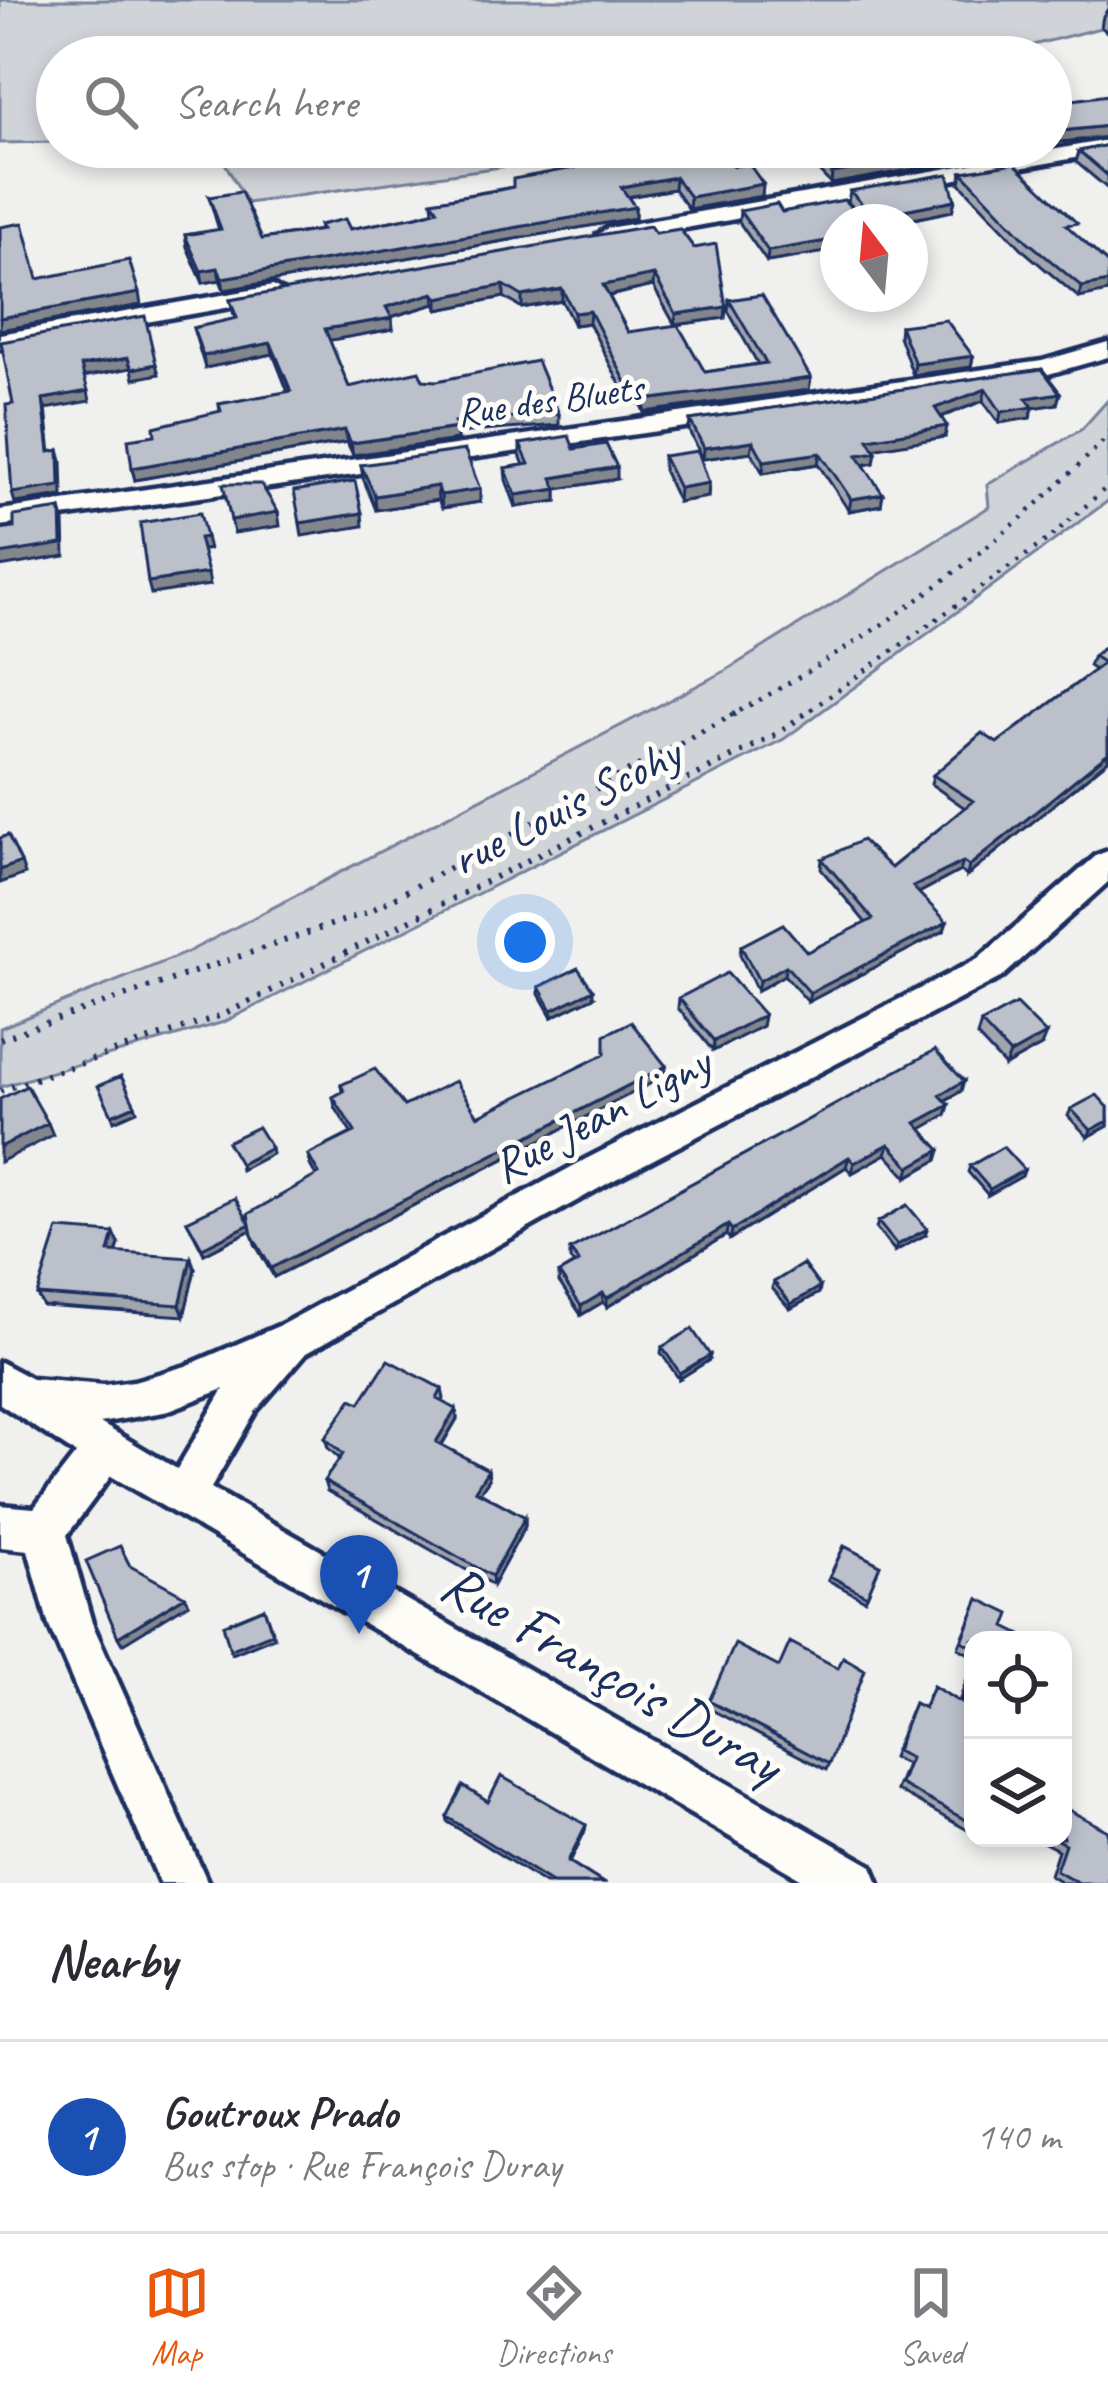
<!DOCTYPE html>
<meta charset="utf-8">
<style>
body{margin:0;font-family:Caveat,sans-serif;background:#f2f2f3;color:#2b2b33}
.controls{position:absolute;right:36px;bottom:36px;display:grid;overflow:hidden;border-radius:24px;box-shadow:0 6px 18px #0003}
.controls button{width:108px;height:108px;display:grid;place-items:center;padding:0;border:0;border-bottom:3px solid #e1e1e2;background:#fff;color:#2b2b33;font:60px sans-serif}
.compass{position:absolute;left:820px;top:204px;width:108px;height:108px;border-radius:50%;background:#fff;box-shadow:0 6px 18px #0003;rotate:344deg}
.you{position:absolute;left:525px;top:942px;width:42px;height:42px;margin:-30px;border:9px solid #fff;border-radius:50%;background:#1a73e8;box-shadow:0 0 0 18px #1a73e833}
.badge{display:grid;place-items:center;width:78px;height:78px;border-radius:50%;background:#ea580c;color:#fff;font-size:39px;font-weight:700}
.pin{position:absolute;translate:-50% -99px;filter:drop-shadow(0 3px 6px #0008)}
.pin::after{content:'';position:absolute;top:63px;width:42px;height:36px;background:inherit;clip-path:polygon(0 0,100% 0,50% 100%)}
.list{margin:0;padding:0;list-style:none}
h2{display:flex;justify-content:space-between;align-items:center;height:156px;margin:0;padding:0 48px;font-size:51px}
h2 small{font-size:39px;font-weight:400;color:#7c7c81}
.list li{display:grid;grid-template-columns:78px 1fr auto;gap:36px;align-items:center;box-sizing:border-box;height:192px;padding:0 48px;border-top:3px solid #e1e1e2}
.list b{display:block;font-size:45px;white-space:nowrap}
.list p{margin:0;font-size:39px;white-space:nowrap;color:#7c7c81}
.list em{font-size:39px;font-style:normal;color:#7c7c81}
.icon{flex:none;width:66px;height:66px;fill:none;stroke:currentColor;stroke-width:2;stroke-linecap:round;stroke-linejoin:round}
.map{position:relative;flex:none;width:1108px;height:1883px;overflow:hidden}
.search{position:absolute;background:#fff;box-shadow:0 6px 18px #0003;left:36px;right:36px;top:36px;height:132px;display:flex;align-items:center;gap:30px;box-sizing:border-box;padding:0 42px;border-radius:66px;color:#7c7c81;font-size:45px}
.sheet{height:348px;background:#fff}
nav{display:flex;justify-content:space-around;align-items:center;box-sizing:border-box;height:168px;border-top:3px solid #e1e1e2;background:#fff;font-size:33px;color:#7c7c81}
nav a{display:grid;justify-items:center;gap:6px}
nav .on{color:#ea580c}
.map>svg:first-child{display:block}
</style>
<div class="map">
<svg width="1108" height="1883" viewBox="0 0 1108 1883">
<rect width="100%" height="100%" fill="#f0f0ee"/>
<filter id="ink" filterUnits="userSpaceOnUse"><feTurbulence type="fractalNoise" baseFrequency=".00833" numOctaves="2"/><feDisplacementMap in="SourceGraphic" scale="24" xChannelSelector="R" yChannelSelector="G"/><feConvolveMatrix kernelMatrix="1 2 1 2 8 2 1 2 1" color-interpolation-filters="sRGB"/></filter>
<g filter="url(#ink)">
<path fill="#d0d3d8" stroke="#76819b" stroke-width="3" d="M0 0H1108V26L1025 47 1023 57H57V142L0 143Z
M216 147H641L247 203Z
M1108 400V501L784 739 224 1022 0 1087V1028L186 953 725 671 989 507 987 485 1082 429Z"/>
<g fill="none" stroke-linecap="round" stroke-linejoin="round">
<defs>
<path id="minor" d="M1108 140V152L608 242 597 235 608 228Z
M273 286 284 293 281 298 0 348V334Z
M1108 342V357L1045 375 0 526V510L1042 361Z
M1108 851V882L1002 977 612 1181 306 1353 255 1412 211 1488 872 1866 879 1883H809L111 1476 67 1535 92 1623 208 1883H160L49 1626 28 1550 0 1547V1505L34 1508 76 1454 0 1404V1362L32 1379 104 1385 134 1381 186 1366 281 1325 586 1159 978 959 1097 855ZM224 1389 177 1469 100 1423 164 1412Z"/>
</defs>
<use href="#minor" stroke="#1b2f5e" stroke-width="9"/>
<path stroke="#1b2f5e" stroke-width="4.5" stroke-dasharray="3 8" stroke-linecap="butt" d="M730 716C868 642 999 549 1108 436
M802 716 1051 537 1108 486"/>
<path stroke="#1b2f5e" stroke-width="6" stroke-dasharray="3 9" stroke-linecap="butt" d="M0 1039 368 912 736 713
M0 1091 225 1014 777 734 806 713"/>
<use href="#minor" fill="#fdfcf7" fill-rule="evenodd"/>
</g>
<path fill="#a1a5ae" stroke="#1b2f5e" stroke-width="3" d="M1108 9V33L1101 27 1103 16Z
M1108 145V189L1076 162 1079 151Z
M557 147H682L692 161 733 166 763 184 762 196 689 209 674 189 628 197 635 207V218L224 290 220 280 203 283 187 247 185 235 219 230 209 197 262 239 320 230 319 225 350 229 417 216 433 212 432 201 513 187 567 170 557 156Z
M817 147H995L994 155 831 184 809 161 810 150Z
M962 172 1074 233 1108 264 1079 298 1025 252 960 183Z
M850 191 955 200 952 211 899 222H867L848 202Z
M740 211 798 257 767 262 739 222Z
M655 233 726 307 725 318 675 325 653 286 609 296 628 332 705 372 758 364 728 311 729 300 809 390 644 412 640 403 630 404 589 323 574 325 562 301 522 308 504 297 438 310 435 304 391 317 393 329 329 340 349 387 423 380 559 414V425L457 433V440L353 455 347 442 135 480 132 468 155 435 220 412 219 404 288 392 273 354 205 368 193 328 235 319 230 300Z
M900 326 973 356 971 367 913 375 899 336Z
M1042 369 1060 393 1057 404 1033 408 1030 418 999 423 983 401 941 417 945 437 874 448V463L864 465 881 505 849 511 818 464 763 473 751 452 703 459 689 431 690 420Z
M520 444 574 449 617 479 557 489V501L516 507 506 480 505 468 524 465 520 455Z
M663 456 709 483 708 497 678 502 663 470Z
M361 465 480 489V502L442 508 438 500 376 510 363 478Z
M1108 645V760L967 876 960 871 919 893 944 931 808 1002 784 975 757 991 740 955 741 946 807 952 866 923 821 869 822 859 891 868 965 808 931 784 933 775 997 743 1095 670 1089 666 1093 656Z
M539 987 593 997 552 1017 539 994Z
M679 998 764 1015 762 1026 713 1051 678 1008Z
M981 1023 1041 1046 1005 1066 977 1036Z
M665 1076 274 1277 255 1244 251 1230 204 1254 187 1221 250 1224 316 1176 310 1165 308 1155 351 1133 335 1107 333 1097 342 1092 341 1085 404 1106 478 1116Z
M961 1091 945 1101 949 1105 946 1115 921 1129 940 1150 937 1160 907 1177 886 1154 852 1173 846 1167 730 1239 726 1235 607 1307 603 1302 581 1315 559 1282V1273L574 1264 570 1260V1250Z
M1108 1107V1126L1088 1137 1068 1116 1071 1109Z
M970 1166 1024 1170 1022 1176 988 1195 968 1172Z
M878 1222 925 1235 895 1251 876 1228Z
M114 1233 119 1244 116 1253 195 1269 184 1316 43 1306 37 1295Z
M774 1282 820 1287 819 1293 790 1309 772 1288Z
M662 1347 709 1360 679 1379 661 1353Z
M442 1389 444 1399 442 1402 456 1409 457 1419 442 1445 488 1470 489 1479 480 1492 525 1517V1526L493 1585 327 1491 324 1481 340 1459 328 1448 325 1438 360 1403Z
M844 1546 880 1565 865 1600 828 1580Z
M979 1599 1005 1627 973 1640V1656L958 1648Z
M973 1661V1830L971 1832 896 1790 906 1764 892 1757 914 1703 923 1708 933 1686 959 1702Z
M709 1701 829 1764 826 1770 708 1708Z
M488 1802 586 1825 585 1831 570 1862 603 1883H545L448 1822 447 1817Z
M1045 1838H1063L1108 1883H1063L1050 1875 1058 1850 1043 1842Z"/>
<path fill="#83868d" stroke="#1b2f5e" stroke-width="3" d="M1108 126V137L1051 143V132Z
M984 147H995L994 155 831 184 832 173Z
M675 177 674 189 620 198 621 187Z
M763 184 762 196 689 209 690 197Z
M955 200 952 211 899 222H872L873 216Z
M635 207V218L224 290 222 278Z
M838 239V250L767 262 768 251Z
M218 268 220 280 203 283 201 271Z
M654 275 653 286 603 297V285Z
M1108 282V292L1079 298 1082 287Z
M504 285V297L438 310V298Z
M562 289V301L522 308V296Z
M139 293 141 305 0 330V318Z
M434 293 435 304 387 318 386 307Z
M726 307 725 318 675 325 676 314Z
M590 311 589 323 574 325V313Z
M392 318 393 329 326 341 325 329Z
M271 343 273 354 205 368 203 356Z
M973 356 971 367 913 375 915 364Z
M128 358 131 368 83 377 81 366Z
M156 364 159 374 134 379 132 369Z
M811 378 809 390 644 412 645 400Z
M986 389 983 401 933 420 935 408Z
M88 391 90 401 46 409 52 462 43 399Z
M640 391V403L630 404 631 392Z
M1060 393 1057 404 1033 408 1030 418 999 423 1001 412 1026 398Z
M947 426 945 437 866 450 868 439Z
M457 428V440L353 455 351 443Z
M345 430 347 442 135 480 132 468Z
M753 441 751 452 703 459 704 448Z
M59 450 62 461 63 496 15 503 12 493Z
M876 452 874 463 855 466 857 455Z
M820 453 818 464 763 473 764 461Z
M617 467V479L552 490V478Z
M709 483 708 497 678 502 679 488Z
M437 486 438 500 376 510 375 496Z
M480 489V502L442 508 441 495Z
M557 489V501L516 507V495Z
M883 494 881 505 849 511 851 499Z
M61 509 64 521 65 556 0 567V554Z
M278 512 280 526 234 533 231 520Z
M362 513 363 526 302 536 300 523Z
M206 537 209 549 202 550 199 538Z
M208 573 210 585 151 594 148 582Z
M1108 753V760L967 876 969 866Z
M21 862 25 874 0 883V870Z
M963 862 960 871 911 897 913 887Z
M947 922 944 931 808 1002 810 993Z
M786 966 784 975 757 991 759 981Z
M593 990V997L552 1017V1010Z
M764 1015 762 1026 713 1051 714 1041Z
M1046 1034 1041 1046 1005 1066 1010 1054Z
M666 1066 665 1076 274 1277 271 1268Z
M964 1081 961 1091 937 1105 940 1095Z
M135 1105 137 1111 114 1121 112 1115Z
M949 1105 946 1115 913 1134 916 1123Z
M1108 1121V1126L1088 1137 1091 1130Z
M48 1123 53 1135 0 1162V1147Z
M889 1144 886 1154 852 1173 854 1163Z
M271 1148 272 1154 241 1170 240 1164Z
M940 1150 937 1160 907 1177 910 1167Z
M849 1157 846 1167 730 1239 732 1230Z
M1024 1170 1022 1176 988 1195 990 1189Z
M250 1224 251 1230 204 1254 202 1248Z
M728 1225 726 1235 607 1307V1298Z
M927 1229 925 1235 895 1251 897 1245Z
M114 1233 119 1244 113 1263 109 1252Z
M191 1258 195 1269 184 1316 180 1305Z
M820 1287 819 1293 790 1309 791 1304Z
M603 1293V1302L581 1315V1306Z
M710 1355 709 1360 679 1379 680 1373Z
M456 1409 457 1419 437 1452 436 1442Z
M488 1470 489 1479 475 1499V1490Z
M525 1517V1526L493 1585 492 1576Z
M185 1596 189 1603 122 1644 118 1637Z
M264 1608 274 1637 232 1654 230 1650Z"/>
<path fill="#bbc0ca" stroke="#1b2f5e" stroke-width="3" d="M1108 95V126L1051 132V103Z
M1108 145V176L1079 151Z
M559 147H682L692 161 727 156 733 166 749 164 763 184 690 197 675 177 621 187 635 207 222 278 218 268 201 271 185 235 221 229 209 197 241 192 262 239 322 230 319 225 345 219 350 229 417 216 438 210 432 201 499 190 513 187V179L574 168Z
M817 147H984L832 173 810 150Z
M1014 163 1077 223 1066 225 1108 264V282L1082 287 1027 241 962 172Z
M948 174 955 200 873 216 850 191Z
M844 200 865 222H838V239L768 251 740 211 777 204 782 212Z
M23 223 38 279 129 260 139 293 0 318V227Z
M650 226 655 233 680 229 694 248 716 244 726 307 676 314 654 275 603 285 628 332 678 325 705 372 766 363 729 300 762 295 811 378 645 400 640 391 631 392 590 311 574 313 562 289 522 296 504 285 438 298 434 293 386 307 392 318 325 329 349 387 419 371 423 380 437 381 537 361 559 414 454 422 457 428 351 443 345 430 132 468 128 439 155 435 154 427 221 411 219 404 291 391 271 343 203 356 193 328 237 318 230 300Z
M145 316 156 364 132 369 128 358 81 366 88 391 43 399 49 452 59 450 60 486 12 493 6 405 13 404 1 342Z
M946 320 973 356 915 364 900 326Z
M1042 369 1060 393 1026 398 1033 407 1001 412 986 389 935 408 947 426 868 439 876 452 857 455 883 494 851 499 820 453 764 461 753 441 704 448 690 420Z
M569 436 574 449 606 444 617 467 552 478 557 489 516 495 505 468 529 464 520 444Z
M465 450 480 489 441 495 437 486 375 496 361 465Z
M698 451 709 483 679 488 663 456Z
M355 481 362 513 300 523 294 491Z
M223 484H261L278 512 231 520Z
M61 509 62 544 0 554V530L14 528V516Z
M200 513 206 537 199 538 208 573 148 582 140 523Z
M1108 645V753L969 866 963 862 913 887 947 922 810 993 786 966 759 981 741 946 783 924 807 952 873 919 822 859 862 840 891 868 973 801 933 775 982 733 997 743 1104 663 1093 656Z
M8 835 21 862 0 870V838Z
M578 968 593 990 552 1010 539 987Z
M727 973 764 1015 714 1041 679 998Z
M1016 1004 1046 1034 1010 1054 981 1023Z
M631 1022 666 1066 271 1268 252 1235 248 1214 319 1174 308 1155 355 1132 333 1097 344 1091 341 1085 375 1069 404 1106 455 1081 478 1116 605 1054V1035Z
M935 1050 964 1081 940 1095 949 1105 916 1123 940 1150 910 1167 889 1144 854 1163 849 1157 732 1230 728 1225 607 1298 603 1293 581 1306 559 1273 579 1262 570 1250Z
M121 1076 135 1105 112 1115 98 1086Z
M27 1086 48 1123 0 1147V1099Z
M1097 1095 1108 1107V1121L1091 1130 1071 1109Z
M258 1127 271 1148 240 1164 227 1142Z
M1003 1147 1024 1170 990 1189 970 1166Z
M235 1198 250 1224 202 1248 187 1221Z
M907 1205 927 1229 897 1245 878 1222Z
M58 1229 114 1233 109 1252 191 1258 180 1305 37 1295Z
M803 1264 820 1287 791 1304 774 1282Z
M692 1329 710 1355 680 1373 662 1347Z
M388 1360 442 1389 437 1399 456 1409 436 1442 488 1470 475 1490 525 1517 492 1576 324 1481 343 1454 325 1438 352 1399 360 1403Z
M120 1546 130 1566 185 1596 118 1637 86 1561Z
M844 1546 880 1565 867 1596 830 1576Z
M979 1599 1010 1614 1005 1627 1025 1637 1024 1640H973V1647L962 1641Z
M264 1608 272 1633 230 1650 223 1625Z
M790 1642 838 1668 843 1657 865 1670 829 1764 709 1701 735 1644 779 1667Z
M973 1667V1824L900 1784 910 1758 896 1751 914 1703 924 1708 933 1686 961 1703Z
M501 1776 586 1825 568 1861 603 1883H553L447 1817 463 1786 488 1802Z
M1063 1807 1108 1831V1883H1079L1056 1870 1065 1844 1053 1838H1063Z"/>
</g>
<g text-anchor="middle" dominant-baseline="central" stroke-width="10" stroke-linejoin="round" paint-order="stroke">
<g font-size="39" fill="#1b2f5e" stroke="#fdfcf7">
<text transform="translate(550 400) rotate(-8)">Rue des Bluets</text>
</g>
<g font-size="48" fill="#1b2f5e" stroke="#fdfcf7">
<text transform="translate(565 806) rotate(-27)">rue Louis Scohy</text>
<text transform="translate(601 1114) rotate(-28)">Rue Jean Ligny</text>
</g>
<g font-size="57" fill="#1b2f5e" stroke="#fdfcf7">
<text transform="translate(612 1673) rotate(30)">Rue François Duray</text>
</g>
</g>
</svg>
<div class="controls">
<button><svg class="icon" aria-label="locate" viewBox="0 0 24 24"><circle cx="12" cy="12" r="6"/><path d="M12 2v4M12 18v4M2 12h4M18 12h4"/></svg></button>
<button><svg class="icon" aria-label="layers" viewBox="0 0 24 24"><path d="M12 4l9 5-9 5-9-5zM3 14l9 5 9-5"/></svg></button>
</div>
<svg class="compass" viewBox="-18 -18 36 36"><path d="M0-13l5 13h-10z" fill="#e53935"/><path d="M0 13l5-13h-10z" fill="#7c7c81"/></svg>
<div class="you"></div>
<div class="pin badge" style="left:359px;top:1634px;background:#1a4fb4">1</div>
<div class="search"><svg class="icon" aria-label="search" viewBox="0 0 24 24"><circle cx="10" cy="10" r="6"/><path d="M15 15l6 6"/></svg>Search here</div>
</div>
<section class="sheet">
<h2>Nearby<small></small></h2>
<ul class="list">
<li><span class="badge" style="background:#1a4fb4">1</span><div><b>Goutroux Prado</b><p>Bus stop · Rue François Duray</p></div><em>140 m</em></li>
</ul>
</section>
<nav>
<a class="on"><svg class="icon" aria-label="map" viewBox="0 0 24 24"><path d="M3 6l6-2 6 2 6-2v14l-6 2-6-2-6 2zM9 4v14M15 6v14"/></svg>Map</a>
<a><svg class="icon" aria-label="directions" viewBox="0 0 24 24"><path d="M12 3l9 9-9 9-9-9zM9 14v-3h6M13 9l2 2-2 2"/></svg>Directions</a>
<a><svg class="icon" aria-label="saved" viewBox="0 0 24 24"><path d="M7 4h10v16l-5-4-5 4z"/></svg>Saved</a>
</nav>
